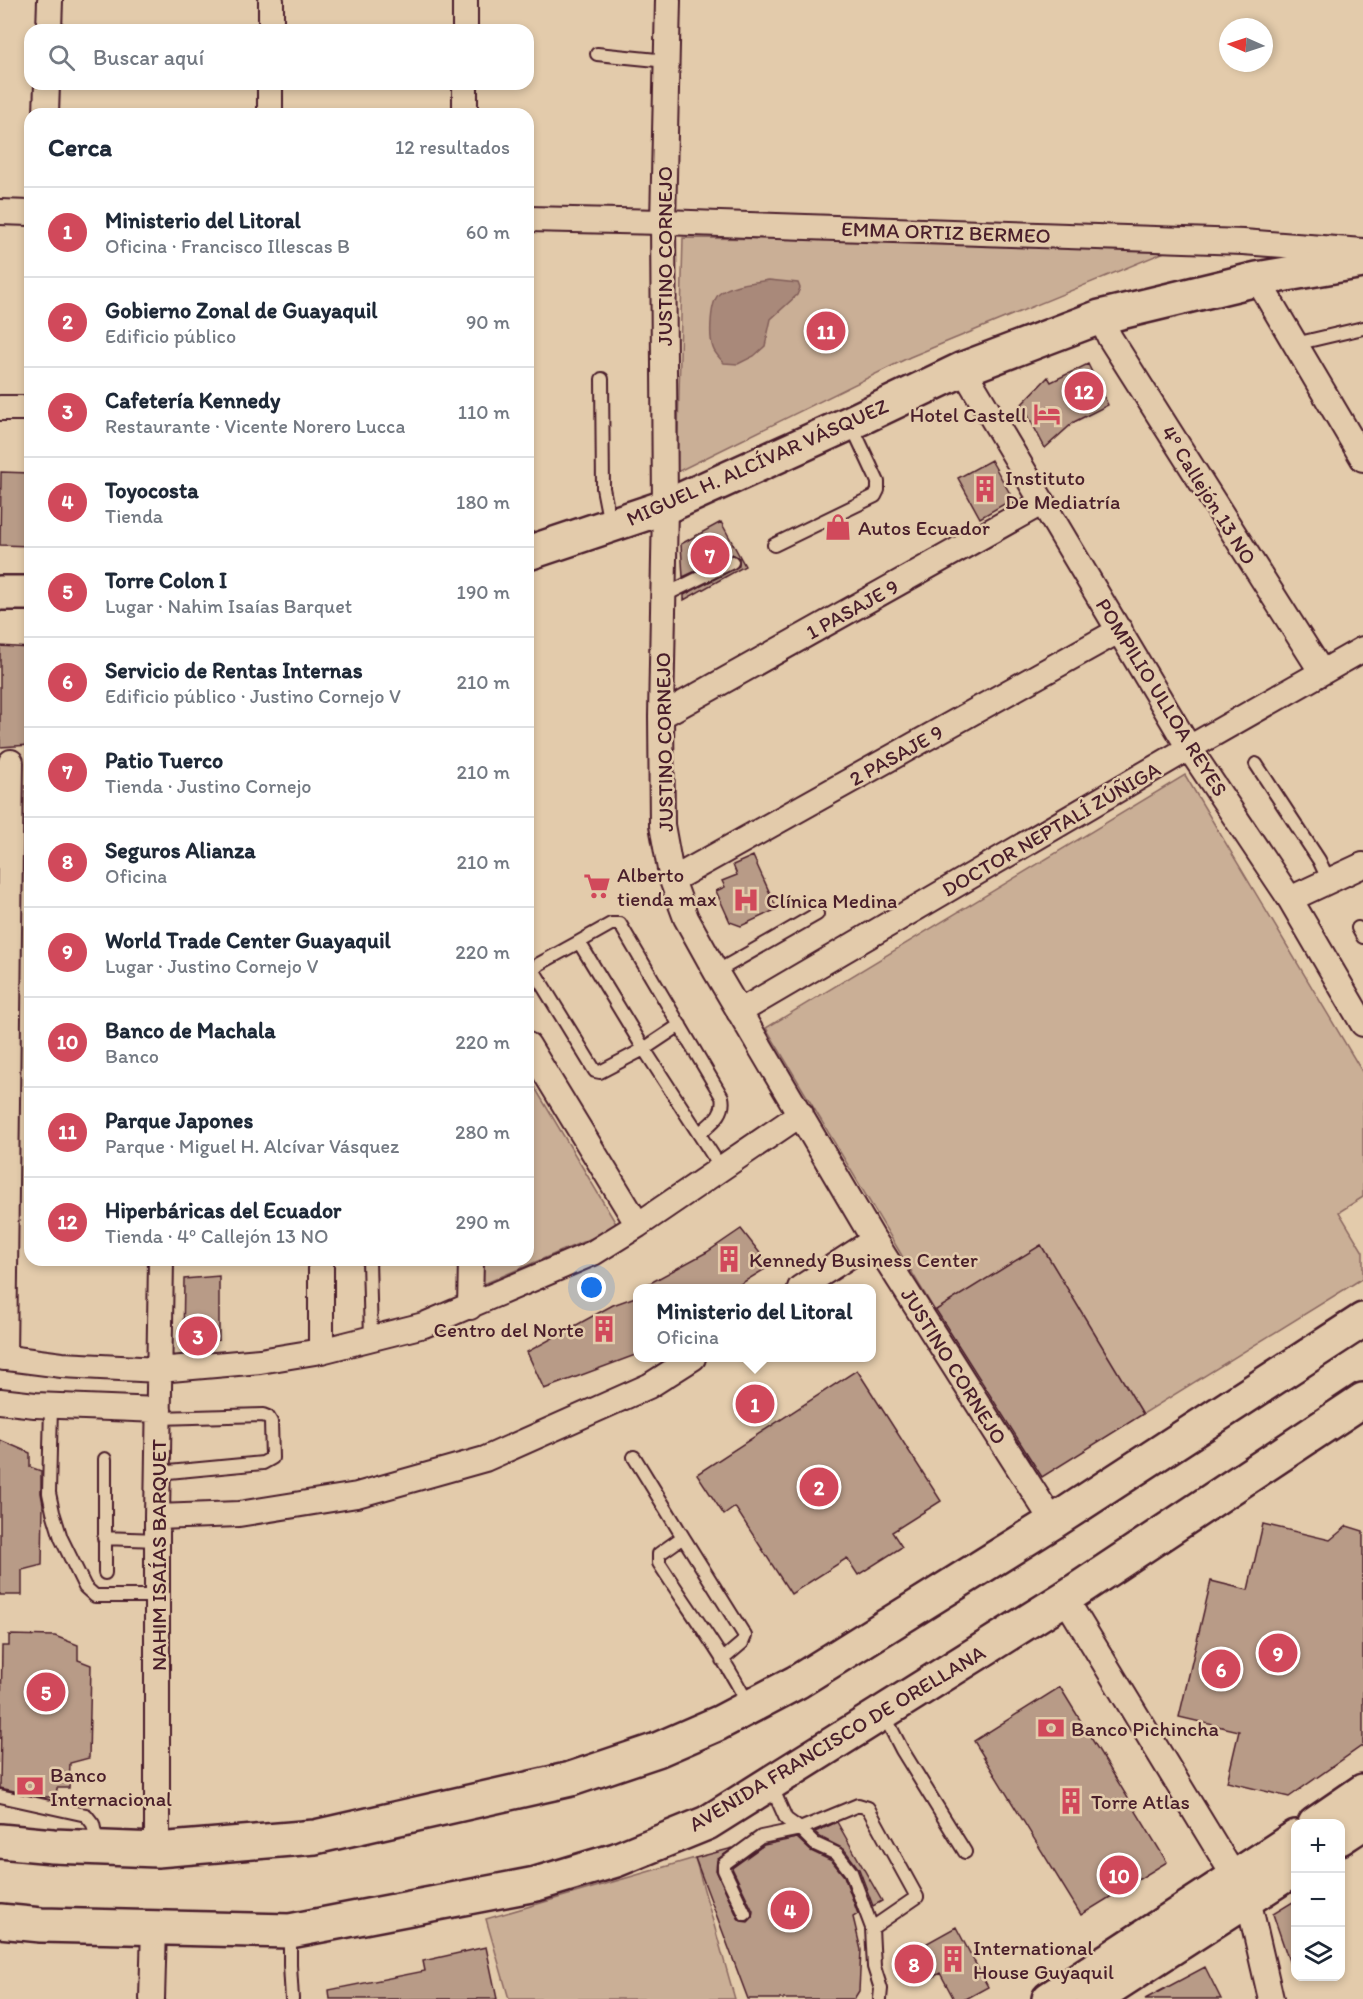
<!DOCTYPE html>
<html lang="es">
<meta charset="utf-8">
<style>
body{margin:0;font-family:Itim,sans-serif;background:#f6f6f7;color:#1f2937}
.controls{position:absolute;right:18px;bottom:18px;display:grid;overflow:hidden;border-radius:12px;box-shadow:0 3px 9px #0003}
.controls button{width:54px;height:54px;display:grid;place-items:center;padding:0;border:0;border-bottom:2px solid #e0e1e3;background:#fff;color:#1f2937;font:30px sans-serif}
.compass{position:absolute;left:1219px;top:18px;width:54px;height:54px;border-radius:50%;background:#fff;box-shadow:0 3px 9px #0003;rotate:273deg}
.you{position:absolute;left:592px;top:1288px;width:21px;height:21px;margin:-15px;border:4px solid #fff;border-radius:50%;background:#1a73e8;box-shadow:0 0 0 9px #1a73e833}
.badge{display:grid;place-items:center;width:39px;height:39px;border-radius:50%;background:#d1495b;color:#fff;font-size:20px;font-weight:700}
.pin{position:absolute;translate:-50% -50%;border:3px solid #fff;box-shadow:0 2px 6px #0006}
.popup{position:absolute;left:633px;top:1284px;width:243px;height:78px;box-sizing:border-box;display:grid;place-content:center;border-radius:12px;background:#fff;filter:drop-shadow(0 2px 4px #0005);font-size:20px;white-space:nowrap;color:#747a83}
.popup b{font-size:22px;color:#1f2937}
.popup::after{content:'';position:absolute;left:50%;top:100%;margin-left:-12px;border:12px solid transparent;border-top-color:#fff}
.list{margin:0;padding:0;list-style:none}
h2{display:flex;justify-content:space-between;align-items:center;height:78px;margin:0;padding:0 24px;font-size:26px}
h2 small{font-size:20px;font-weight:400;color:#747a83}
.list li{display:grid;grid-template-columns:39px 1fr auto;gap:18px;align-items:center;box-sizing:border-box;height:90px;padding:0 24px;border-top:2px solid #e0e1e3}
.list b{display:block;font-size:22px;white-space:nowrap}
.list p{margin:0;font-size:20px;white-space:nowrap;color:#747a83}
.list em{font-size:20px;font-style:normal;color:#747a83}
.icon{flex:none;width:33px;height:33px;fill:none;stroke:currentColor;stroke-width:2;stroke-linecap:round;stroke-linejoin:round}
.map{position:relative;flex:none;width:1363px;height:1999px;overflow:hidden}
.search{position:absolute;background:#fff;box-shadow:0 3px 9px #0003;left:24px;top:24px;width:510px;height:66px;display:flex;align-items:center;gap:15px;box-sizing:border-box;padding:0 21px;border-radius:18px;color:#747a83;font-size:22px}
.panel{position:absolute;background:#fff;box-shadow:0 3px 9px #0003;left:24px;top:108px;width:510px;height:1158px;border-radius:18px}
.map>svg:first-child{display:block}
</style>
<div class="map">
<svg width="1363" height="1999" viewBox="0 0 1363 1999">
<rect width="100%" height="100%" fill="#e3cbab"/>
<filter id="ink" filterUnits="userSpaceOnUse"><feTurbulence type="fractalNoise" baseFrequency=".0167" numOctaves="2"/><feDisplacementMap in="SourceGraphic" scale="12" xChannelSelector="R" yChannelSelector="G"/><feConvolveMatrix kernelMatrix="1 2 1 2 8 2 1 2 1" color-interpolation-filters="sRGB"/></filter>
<g filter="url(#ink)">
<path fill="#caaf96" stroke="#8a6760" stroke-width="1.5" d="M683 238 1189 242 910 357 677 472Z
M1185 775 1363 1073V1197L1339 1212 1363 1252V1278L1143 1414 1041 1245 935 1311 766 1028Z
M528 1076 618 1227 479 1286V1260H528Z
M695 1858 735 1999H509L486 1919Z"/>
<path fill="#a9897a" stroke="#835f5a" stroke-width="1.5" d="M769 280 798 283 800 288 797 295 771 319 765 346 754 356 738 364 724 363C720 358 715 354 713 348 709 337 710 302 719 294 732 283 753 283 769 280Z"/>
<path fill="#b89b87" stroke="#4a1f2b" stroke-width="1.5" d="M1088 364 1108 405 1074 422 1045 448 1022 404 1048 377 1051 382Z
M991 460 1013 499 980 518 958 478Z
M1 472 30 473V546L0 545Z
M721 522 745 566 684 600V595L739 566V558L732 554 683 577 681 544Z
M0 646 30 648V745L0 747Z
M753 856 777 909 741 926 730 922 716 891 725 887 722 881 737 875 733 865Z
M741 1229 770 1266 734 1288H641L707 1252Z
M1041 1245 1143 1414 1042 1477 936 1310Z
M219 1276V1340L183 1344 184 1279Z
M638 1296V1354L544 1389 527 1352 613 1305Z
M857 1370 941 1501 892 1532 902 1547 858 1575 847 1558 791 1594 735 1507 724 1515 697 1474Z
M0 1440 30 1453V1467L41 1471V1493L43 1504 42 1565 22 1570V1595H0Z
M1263 1524 1330 1540 1347 1526 1363 1531V1745L1289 1797 1227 1782 1239 1731 1179 1717 1211 1581 1248 1590Z
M9 1635 55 1636 78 1645V1660L91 1665 89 1758 70 1763 69 1788H57L56 1797H42L0 1788 2 1646H9Z
M1060 1687 1167 1862 1081 1915 974 1741Z
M837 1822 882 1901 873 1906 859 1869 844 1849 820 1837 815 1832Z
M797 1838 811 1851 832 1861 844 1876 858 1914 853 1917 861 1950 859 1991 854 1999H748L695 1858 733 1848 717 1860 716 1870 738 1918 741 1921 748 1922 752 1918 753 1911 732 1868 764 1845Z
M1296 1900V1970H1292L1273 1914Z
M956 1927 988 1987 966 1999H954L940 1973 928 1980 911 1952Z
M486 1947 497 1999H330L329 1990 425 1971 423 1961Z
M1205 1967 1221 1999H1145Z"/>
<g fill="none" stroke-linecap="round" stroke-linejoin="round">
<defs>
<path id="lane" d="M597 54 667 61
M1295 344 1363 328
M602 379 603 488 610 524
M774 545 875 496 878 490V482L851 424
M663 596 732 562
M1256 764 1319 860 1329 881
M1358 928 1363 937
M579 942 644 1049 600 1072 595 1071 535 973V969L539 964Z
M579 942 611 924H620L722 1097C726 1114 711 1123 699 1134
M716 972 817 914
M680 1025 644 1049 721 1168
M369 1260 371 1339
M51 1406 49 1493 53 1512 61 1538 85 1587 95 1596H157
M634 1457 683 1537
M105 1459V1573
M158 1473 263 1463 272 1458 271 1422 268 1417 263 1415 159 1418
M104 1538 157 1540
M722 1660 742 1643 745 1636 683 1537 659 1554V1563C689 1610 724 1656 749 1706
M883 1713 902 1750 965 1852
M770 1783 786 1819 800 1829 815 1844 837 1854 851 1872 872 1928
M0 1796 86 1815 93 1824 98 1847
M745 1914 724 1870V1864L761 1837 800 1829 858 1805 868 1808 917 1897 872 1928 874 1967 881 1989 880 1999
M290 1932V1965L292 1999"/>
<path id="street" d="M668 0 663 222 665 507 661 716 662 825 672 880 686 918 716 972 874 1240 1053 1522
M49 30 50 0
M271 30V0
M465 30V0
M46 114 47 84
M270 114V84
M465 114V84
M0 212 30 213
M528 219 663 222 1243 242 1363 251
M1257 279 1363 459
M1100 317 1110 338 1321 671
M963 369 1189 748 1290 899 1363 1024
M0 408H30
M661 716 1043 502
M672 880 1120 630
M1290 899 1363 865
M739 1012 1189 748 1363 649
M528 1045 638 1225
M800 1288 874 1240
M470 1307 471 1260
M321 1351V1260
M0 1357 62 1365 159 1370 260 1361 321 1351 424 1325 593 1253 638 1225 801 1114
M4 1358 11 762
M0 1401 35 1405 159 1410
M157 1517 239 1514 357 1495 485 1459 649 1386 693 1358
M1065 1598 1248 1899 1271 1999
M157 1850V1517L161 1260
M152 1999 154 1927"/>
<path id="secondary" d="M528 553 665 507 850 423 963 369 1100 317 1257 279 1363 261
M0 593H30
M1315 1824 1363 1791
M1340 1838 1363 1823
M1049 1999 1296 1837
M1093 1999 1296 1868"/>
<path id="primary" d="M0 1841 53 1846 157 1850 315 1837 571 1779 657 1750 719 1723 797 1682 1053 1522 1363 1320
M0 1921 41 1925 290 1931 536 1884 616 1860 707 1823 1065 1598 1363 1400"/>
</defs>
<use href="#lane" stroke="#4a1f2b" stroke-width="16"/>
<use href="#street" stroke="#4a1f2b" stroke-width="28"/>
<use href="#secondary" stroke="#4a1f2b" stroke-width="38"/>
<use href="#primary" stroke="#4a1f2b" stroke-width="38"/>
<use href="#lane" stroke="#e3cbab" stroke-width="12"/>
<use href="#street" stroke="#e3cbab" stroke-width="24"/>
<use href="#secondary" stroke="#e3cbab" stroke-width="33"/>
<use href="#primary" stroke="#e3cbab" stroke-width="33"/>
</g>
</g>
<defs>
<symbol id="hotel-bare" viewBox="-9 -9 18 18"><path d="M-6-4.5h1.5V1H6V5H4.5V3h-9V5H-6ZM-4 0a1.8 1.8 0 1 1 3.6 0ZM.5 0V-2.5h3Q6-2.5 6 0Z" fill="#d1495b" stroke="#e3cbab" stroke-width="2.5" paint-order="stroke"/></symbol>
<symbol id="building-bare" viewBox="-9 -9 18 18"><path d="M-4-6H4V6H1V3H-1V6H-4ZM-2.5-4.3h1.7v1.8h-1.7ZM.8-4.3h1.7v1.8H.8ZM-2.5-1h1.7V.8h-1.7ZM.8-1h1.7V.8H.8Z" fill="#d1495b" stroke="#e3cbab" stroke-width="2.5" paint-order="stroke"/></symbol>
<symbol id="shop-bare" viewBox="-9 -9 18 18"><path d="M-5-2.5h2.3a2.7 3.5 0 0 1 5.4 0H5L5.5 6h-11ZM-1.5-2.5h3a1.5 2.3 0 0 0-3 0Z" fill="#d1495b" stroke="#e3cbab" stroke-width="2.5" paint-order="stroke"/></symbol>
<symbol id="supermarket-bare" viewBox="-9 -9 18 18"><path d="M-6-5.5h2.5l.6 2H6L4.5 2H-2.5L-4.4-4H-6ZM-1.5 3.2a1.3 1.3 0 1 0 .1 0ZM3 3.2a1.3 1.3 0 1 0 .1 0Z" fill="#d1495b" stroke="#e3cbab" stroke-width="2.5" paint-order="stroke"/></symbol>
<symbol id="hospital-bare" viewBox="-9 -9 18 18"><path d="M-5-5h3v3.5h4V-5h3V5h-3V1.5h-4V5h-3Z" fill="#d1495b" stroke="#e3cbab" stroke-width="2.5" paint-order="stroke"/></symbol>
<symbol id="bank-bare" viewBox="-9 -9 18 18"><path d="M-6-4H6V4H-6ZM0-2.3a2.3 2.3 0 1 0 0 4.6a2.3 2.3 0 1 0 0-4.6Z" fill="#d1495b" stroke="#e3cbab" stroke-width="2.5" paint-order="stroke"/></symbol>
</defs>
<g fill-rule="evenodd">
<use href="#hotel-bare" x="1028" y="395" width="38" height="38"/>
<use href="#building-bare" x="966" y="470" width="38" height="38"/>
<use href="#shop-bare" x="819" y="508" width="38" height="38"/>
<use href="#supermarket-bare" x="578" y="867" width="38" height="38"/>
<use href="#hospital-bare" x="727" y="881" width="38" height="38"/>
<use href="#building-bare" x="710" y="1240" width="38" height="38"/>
<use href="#building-bare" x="585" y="1310" width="38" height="38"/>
<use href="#bank-bare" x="1032" y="1709" width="38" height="38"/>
<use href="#bank-bare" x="11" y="1767" width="38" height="38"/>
<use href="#building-bare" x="1052" y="1782" width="38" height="38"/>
<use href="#building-bare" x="934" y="1940" width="38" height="38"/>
</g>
<g text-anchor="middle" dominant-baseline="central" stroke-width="5" stroke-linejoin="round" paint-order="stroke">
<g font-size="21" fill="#4a1f2b" stroke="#e3cbab">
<text transform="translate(946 232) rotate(2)">EMMA ORTIZ BERMEO</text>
<text transform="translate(664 256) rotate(-90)">JUSTINO CORNEJO</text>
<text transform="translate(757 462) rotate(-24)">MIGUEL H. ALCÍVAR VÁSQUEZ</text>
<text transform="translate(1209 495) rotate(58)">4º Callejón 13 NO</text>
<text transform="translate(852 609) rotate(-29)">1 PASAJE 9</text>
<text transform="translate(1162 697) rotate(58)">POMPILIO ULLOA REYES</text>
<text transform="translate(664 742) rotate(-91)">JUSTINO CORNEJO</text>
<text transform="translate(896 755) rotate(-29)">2 PASAJE 9</text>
<text transform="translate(1051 829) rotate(-30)">DOCTOR NEPTALÍ ZÚÑIGA</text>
<text transform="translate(954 1366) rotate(58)">JUSTINO CORNEJO</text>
<text transform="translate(158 1555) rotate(-90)">NAHIM ISAÍAS BARQUET</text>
<text transform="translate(837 1738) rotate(-31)">AVENIDA FRANCISCO DE ORELLANA</text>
</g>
<g font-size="21" fill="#4a1f2b" stroke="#e3cbab" text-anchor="start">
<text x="1027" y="414" text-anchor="end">Hotel Castell</text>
<text x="1005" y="477">Instituto<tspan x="1005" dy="24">De Mediatría</tspan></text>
<text x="858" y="527">Autos Ecuador</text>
<text x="617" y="874">Alberto<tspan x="617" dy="24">tienda max</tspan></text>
<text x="766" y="900">Clínica Medina</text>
<text x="749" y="1259">Kennedy Business Center</text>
<text x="584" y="1329" text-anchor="end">Centro del Norte</text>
<text x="1071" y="1728">Banco Pichincha</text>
<text x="50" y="1774">Banco<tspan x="50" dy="24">Internacional</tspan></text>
<text x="1091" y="1801">Torre Atlas</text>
<text x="973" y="1947">International<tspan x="973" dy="24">House Guyaquil</tspan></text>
</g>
</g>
</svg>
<div class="controls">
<button>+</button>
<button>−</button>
<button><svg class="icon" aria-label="layers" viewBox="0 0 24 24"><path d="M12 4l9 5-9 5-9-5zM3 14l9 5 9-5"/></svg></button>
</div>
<svg class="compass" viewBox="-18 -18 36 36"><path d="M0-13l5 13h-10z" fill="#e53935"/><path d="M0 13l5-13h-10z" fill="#747a83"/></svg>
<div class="you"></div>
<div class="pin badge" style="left:755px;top:1404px">1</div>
<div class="popup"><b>Ministerio del Litoral</b>Oficina</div>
<div class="pin badge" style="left:819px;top:1487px">2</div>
<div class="pin badge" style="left:198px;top:1336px">3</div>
<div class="pin badge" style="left:790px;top:1910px">4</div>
<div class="pin badge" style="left:46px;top:1692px">5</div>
<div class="pin badge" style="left:1221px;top:1669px">6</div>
<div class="pin badge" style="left:710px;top:555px">7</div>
<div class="pin badge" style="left:914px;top:1964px">8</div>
<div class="pin badge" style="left:1278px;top:1653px">9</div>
<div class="pin badge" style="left:1119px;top:1875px">10</div>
<div class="pin badge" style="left:826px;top:331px">11</div>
<div class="pin badge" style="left:1084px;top:391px">12</div>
<div class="search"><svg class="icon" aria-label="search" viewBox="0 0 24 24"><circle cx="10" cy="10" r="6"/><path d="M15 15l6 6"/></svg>Buscar aquí</div>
<section class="panel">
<h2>Cerca<small>12 resultados</small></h2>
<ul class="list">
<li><span class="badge">1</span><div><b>Ministerio del Litoral</b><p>Oficina · Francisco Illescas B</p></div><em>60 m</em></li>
<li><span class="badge">2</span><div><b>Gobierno Zonal de Guayaquil</b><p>Edificio público</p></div><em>90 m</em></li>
<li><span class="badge">3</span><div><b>Cafetería Kennedy</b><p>Restaurante · Vicente Norero Lucca</p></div><em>110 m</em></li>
<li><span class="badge">4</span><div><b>Toyocosta</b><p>Tienda</p></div><em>180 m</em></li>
<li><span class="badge">5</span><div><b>Torre Colon I</b><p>Lugar · Nahim Isaías Barquet</p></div><em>190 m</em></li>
<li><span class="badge">6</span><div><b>Servicio de Rentas Internas</b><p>Edificio público · Justino Cornejo V</p></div><em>210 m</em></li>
<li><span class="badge">7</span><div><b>Patio Tuerco</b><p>Tienda · Justino Cornejo</p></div><em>210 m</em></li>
<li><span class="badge">8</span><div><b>Seguros Alianza</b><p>Oficina</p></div><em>210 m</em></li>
<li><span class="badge">9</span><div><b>World Trade Center Guayaquil</b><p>Lugar · Justino Cornejo V</p></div><em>220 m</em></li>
<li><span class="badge">10</span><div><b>Banco de Machala</b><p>Banco</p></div><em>220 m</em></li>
<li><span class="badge">11</span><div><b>Parque Japones</b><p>Parque · Miguel H. Alcívar Vásquez</p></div><em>280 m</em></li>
<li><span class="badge">12</span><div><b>Hiperbáricas del Ecuador</b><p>Tienda · 4º Callejón 13 NO</p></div><em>290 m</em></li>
</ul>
</section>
</div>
